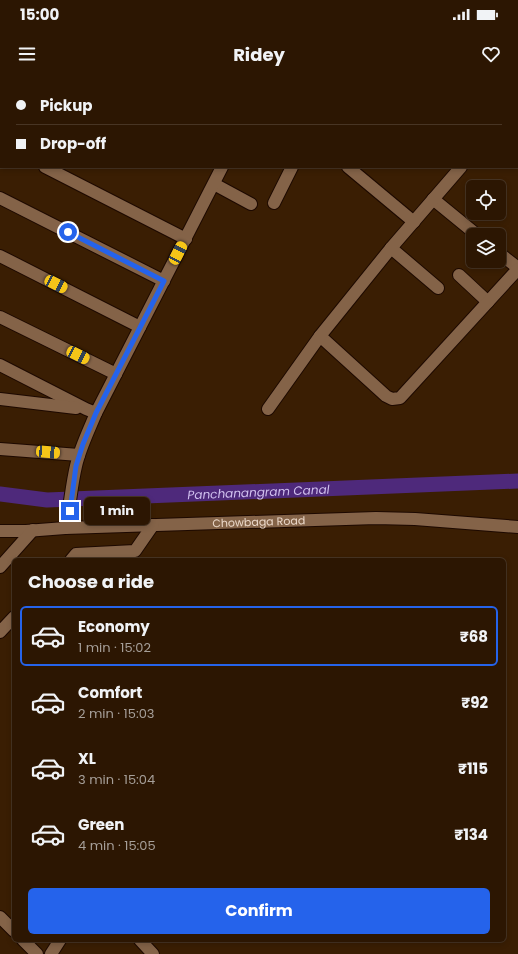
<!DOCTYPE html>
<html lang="en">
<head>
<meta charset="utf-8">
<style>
  :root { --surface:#2c1602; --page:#341f0c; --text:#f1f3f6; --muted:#a69f99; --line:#483524; --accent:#2563eb }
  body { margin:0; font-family:Poppins,sans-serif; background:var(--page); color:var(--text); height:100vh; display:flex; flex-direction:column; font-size:15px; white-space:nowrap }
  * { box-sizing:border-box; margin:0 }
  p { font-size:13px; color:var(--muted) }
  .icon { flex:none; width:22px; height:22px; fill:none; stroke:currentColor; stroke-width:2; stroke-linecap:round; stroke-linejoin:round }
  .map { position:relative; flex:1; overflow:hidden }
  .details { position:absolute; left:12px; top:478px; width:494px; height:384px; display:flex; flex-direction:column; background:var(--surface); border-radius:6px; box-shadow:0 2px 6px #0003,0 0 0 1px var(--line) }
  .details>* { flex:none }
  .banner { position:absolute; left:0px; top:0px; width:518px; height:88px; box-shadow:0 2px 6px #0003,0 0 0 1px var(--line); display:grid; align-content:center; height:88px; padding:0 16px; background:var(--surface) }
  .tools { position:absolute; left:466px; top:100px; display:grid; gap:8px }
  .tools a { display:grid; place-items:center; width:40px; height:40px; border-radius:6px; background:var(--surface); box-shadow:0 2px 6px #0003,0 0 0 1px var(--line); font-size:20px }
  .end { position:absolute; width:18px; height:18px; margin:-9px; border:5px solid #2563eb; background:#fff; box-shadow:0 0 0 2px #fff }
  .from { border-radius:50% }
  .bubble { position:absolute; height:28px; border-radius:6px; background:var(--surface); box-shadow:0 2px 6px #0003,0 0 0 1px var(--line); font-size:13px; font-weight:700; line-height:28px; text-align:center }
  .car { position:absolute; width:12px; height:24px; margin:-12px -6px; border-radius:5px; box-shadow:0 0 3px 1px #0007; background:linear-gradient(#f5c518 24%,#345 0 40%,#f5c518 0 76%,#345 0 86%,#f5c518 0) }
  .banner b { display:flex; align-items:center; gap:14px; height:38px; font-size:15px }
  .banner b+b { border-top:1px solid var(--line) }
  .banner i { width:10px; height:10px; background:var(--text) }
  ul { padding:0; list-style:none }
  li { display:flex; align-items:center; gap:12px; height:60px; margin:0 8px 6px; padding:0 8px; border:2px solid transparent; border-radius:6px }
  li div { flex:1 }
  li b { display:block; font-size:15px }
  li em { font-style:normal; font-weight:700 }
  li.on { border-color:var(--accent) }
  li>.icon { width:36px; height:36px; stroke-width:1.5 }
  h2 { padding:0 16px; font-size:18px; line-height:48px }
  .action { display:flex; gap:8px; margin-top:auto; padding:8px 16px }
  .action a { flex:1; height:46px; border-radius:6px; background:var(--accent); color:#fff; font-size:16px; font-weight:700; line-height:46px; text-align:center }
  .status { display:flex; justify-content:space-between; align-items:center; height:28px; padding:0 20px; background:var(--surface); direction:ltr }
  .status svg { height:11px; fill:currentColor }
  header { display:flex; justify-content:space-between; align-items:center; height:52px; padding:0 16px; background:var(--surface); font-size:18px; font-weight:700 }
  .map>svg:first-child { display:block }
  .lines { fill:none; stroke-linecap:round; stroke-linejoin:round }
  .canal { stroke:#4e297b; stroke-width:15 }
  .minor-casing { stroke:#1d0900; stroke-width:14 }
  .minor { stroke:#846348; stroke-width:12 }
  .route { stroke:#2563eb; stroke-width:5 }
  .labels { text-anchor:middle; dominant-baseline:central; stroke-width:3.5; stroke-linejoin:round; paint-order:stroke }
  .street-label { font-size:11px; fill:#ebd8c9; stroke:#3a1e03 }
  .water-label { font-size:12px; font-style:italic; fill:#d1c1ef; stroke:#3a1e03 }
</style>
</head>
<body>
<div class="status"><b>15:00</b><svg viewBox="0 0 49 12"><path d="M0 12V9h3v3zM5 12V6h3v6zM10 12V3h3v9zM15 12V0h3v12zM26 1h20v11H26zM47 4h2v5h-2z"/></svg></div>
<header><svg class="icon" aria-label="menu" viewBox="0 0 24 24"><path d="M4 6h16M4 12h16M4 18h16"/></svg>Ridey<svg class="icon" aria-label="heart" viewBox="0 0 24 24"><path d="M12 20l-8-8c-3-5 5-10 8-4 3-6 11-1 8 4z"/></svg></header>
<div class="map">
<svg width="518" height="874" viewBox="0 0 518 874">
  <rect width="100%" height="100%" fill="#3a1e03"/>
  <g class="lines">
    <path class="canal" id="s1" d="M0,414l47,6 471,-19"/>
    <g class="minor-casing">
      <g id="minor">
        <path d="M265,1v-1"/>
        <path d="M336,1v-1"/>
        <path d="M517,21l1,-2"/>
        <path d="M0,64h1"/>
        <path d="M45,87l141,72"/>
        <path d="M348,87l66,55"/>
        <path d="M214,104l37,20"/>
        <path d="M0,118l164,83"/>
        <path d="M433,119l44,36"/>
        <path d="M274,123l18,-36"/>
        <path d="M391,168l47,40"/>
        <path d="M499,173l19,15"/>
        <path d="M0,176l140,71"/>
        <path d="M459,195l29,27"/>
        <path d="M0,237l116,57"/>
        <path d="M320,256l66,60 6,3 8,-1 118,-129"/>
        <path d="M0,285l86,44 10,4"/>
        <path d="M0,319l76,9"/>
        <path d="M268,329l52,-73 71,-88 70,-81"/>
        <path d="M0,369l79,6"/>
        <path d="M65,448c5,-20 6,-41 11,-62 4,-18 13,-36 20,-53l126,-246"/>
        <path id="s2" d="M0,451h26l39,-3 311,-10 39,1 103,8"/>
        <path d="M71,480l5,-6 59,-3 18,-26"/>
        <path d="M0,487l33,-37"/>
        <path d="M0,552l14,-15"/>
        <path d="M0,837l14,14"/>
        <path d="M23,860l14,14"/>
        <path d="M140,860l13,14"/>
        <path d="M51,874l9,-14"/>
      </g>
    </g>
    <use href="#minor" class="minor"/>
  </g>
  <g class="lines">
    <path class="route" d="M68,152l96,49 -68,132 -13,31 -7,22 -6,45"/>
  </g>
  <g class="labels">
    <g class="street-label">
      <text stroke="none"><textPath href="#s2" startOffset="259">Chowbaga Road</textPath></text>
    </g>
    <g class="water-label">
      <text stroke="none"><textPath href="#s1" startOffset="259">Panchanangram Canal</textPath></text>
    </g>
  </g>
</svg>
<div class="tools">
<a><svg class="icon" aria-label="locate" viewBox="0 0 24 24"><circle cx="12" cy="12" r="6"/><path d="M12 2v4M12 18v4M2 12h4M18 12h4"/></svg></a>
<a><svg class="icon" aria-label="layers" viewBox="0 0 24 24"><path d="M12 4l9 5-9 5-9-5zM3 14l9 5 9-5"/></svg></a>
</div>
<i class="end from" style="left:68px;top:152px"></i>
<i class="end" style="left:70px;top:431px"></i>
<div class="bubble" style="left:84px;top:417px;width:66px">1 min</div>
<i class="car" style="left:178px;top:173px;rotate:27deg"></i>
<i class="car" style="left:56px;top:204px;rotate:117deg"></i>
<i class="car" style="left:78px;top:275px;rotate:116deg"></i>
<i class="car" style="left:48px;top:372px;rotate:95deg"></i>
<div class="banner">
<b><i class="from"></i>Pickup</b>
<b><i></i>Drop-off</b>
</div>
<section class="details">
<h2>Choose a ride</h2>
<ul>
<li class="on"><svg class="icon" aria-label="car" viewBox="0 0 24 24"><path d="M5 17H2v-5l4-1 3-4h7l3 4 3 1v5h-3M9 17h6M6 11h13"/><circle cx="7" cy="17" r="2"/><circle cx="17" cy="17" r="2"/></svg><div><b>Economy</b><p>1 min · 15:02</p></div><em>₹68</em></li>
<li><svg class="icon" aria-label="car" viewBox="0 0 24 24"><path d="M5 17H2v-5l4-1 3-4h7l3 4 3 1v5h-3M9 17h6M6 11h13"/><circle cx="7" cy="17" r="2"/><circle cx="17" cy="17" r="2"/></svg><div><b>Comfort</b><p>2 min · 15:03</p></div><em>₹92</em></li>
<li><svg class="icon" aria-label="car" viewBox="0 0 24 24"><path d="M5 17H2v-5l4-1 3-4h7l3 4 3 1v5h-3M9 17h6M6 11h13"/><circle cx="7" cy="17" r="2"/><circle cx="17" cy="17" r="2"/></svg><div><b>XL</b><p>3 min · 15:04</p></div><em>₹115</em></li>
<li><svg class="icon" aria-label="car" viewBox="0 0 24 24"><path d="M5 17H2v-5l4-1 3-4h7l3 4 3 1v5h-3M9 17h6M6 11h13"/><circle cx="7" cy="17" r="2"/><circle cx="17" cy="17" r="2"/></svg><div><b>Green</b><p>4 min · 15:05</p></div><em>₹134</em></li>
</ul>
<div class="action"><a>Confirm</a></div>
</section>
</div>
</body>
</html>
